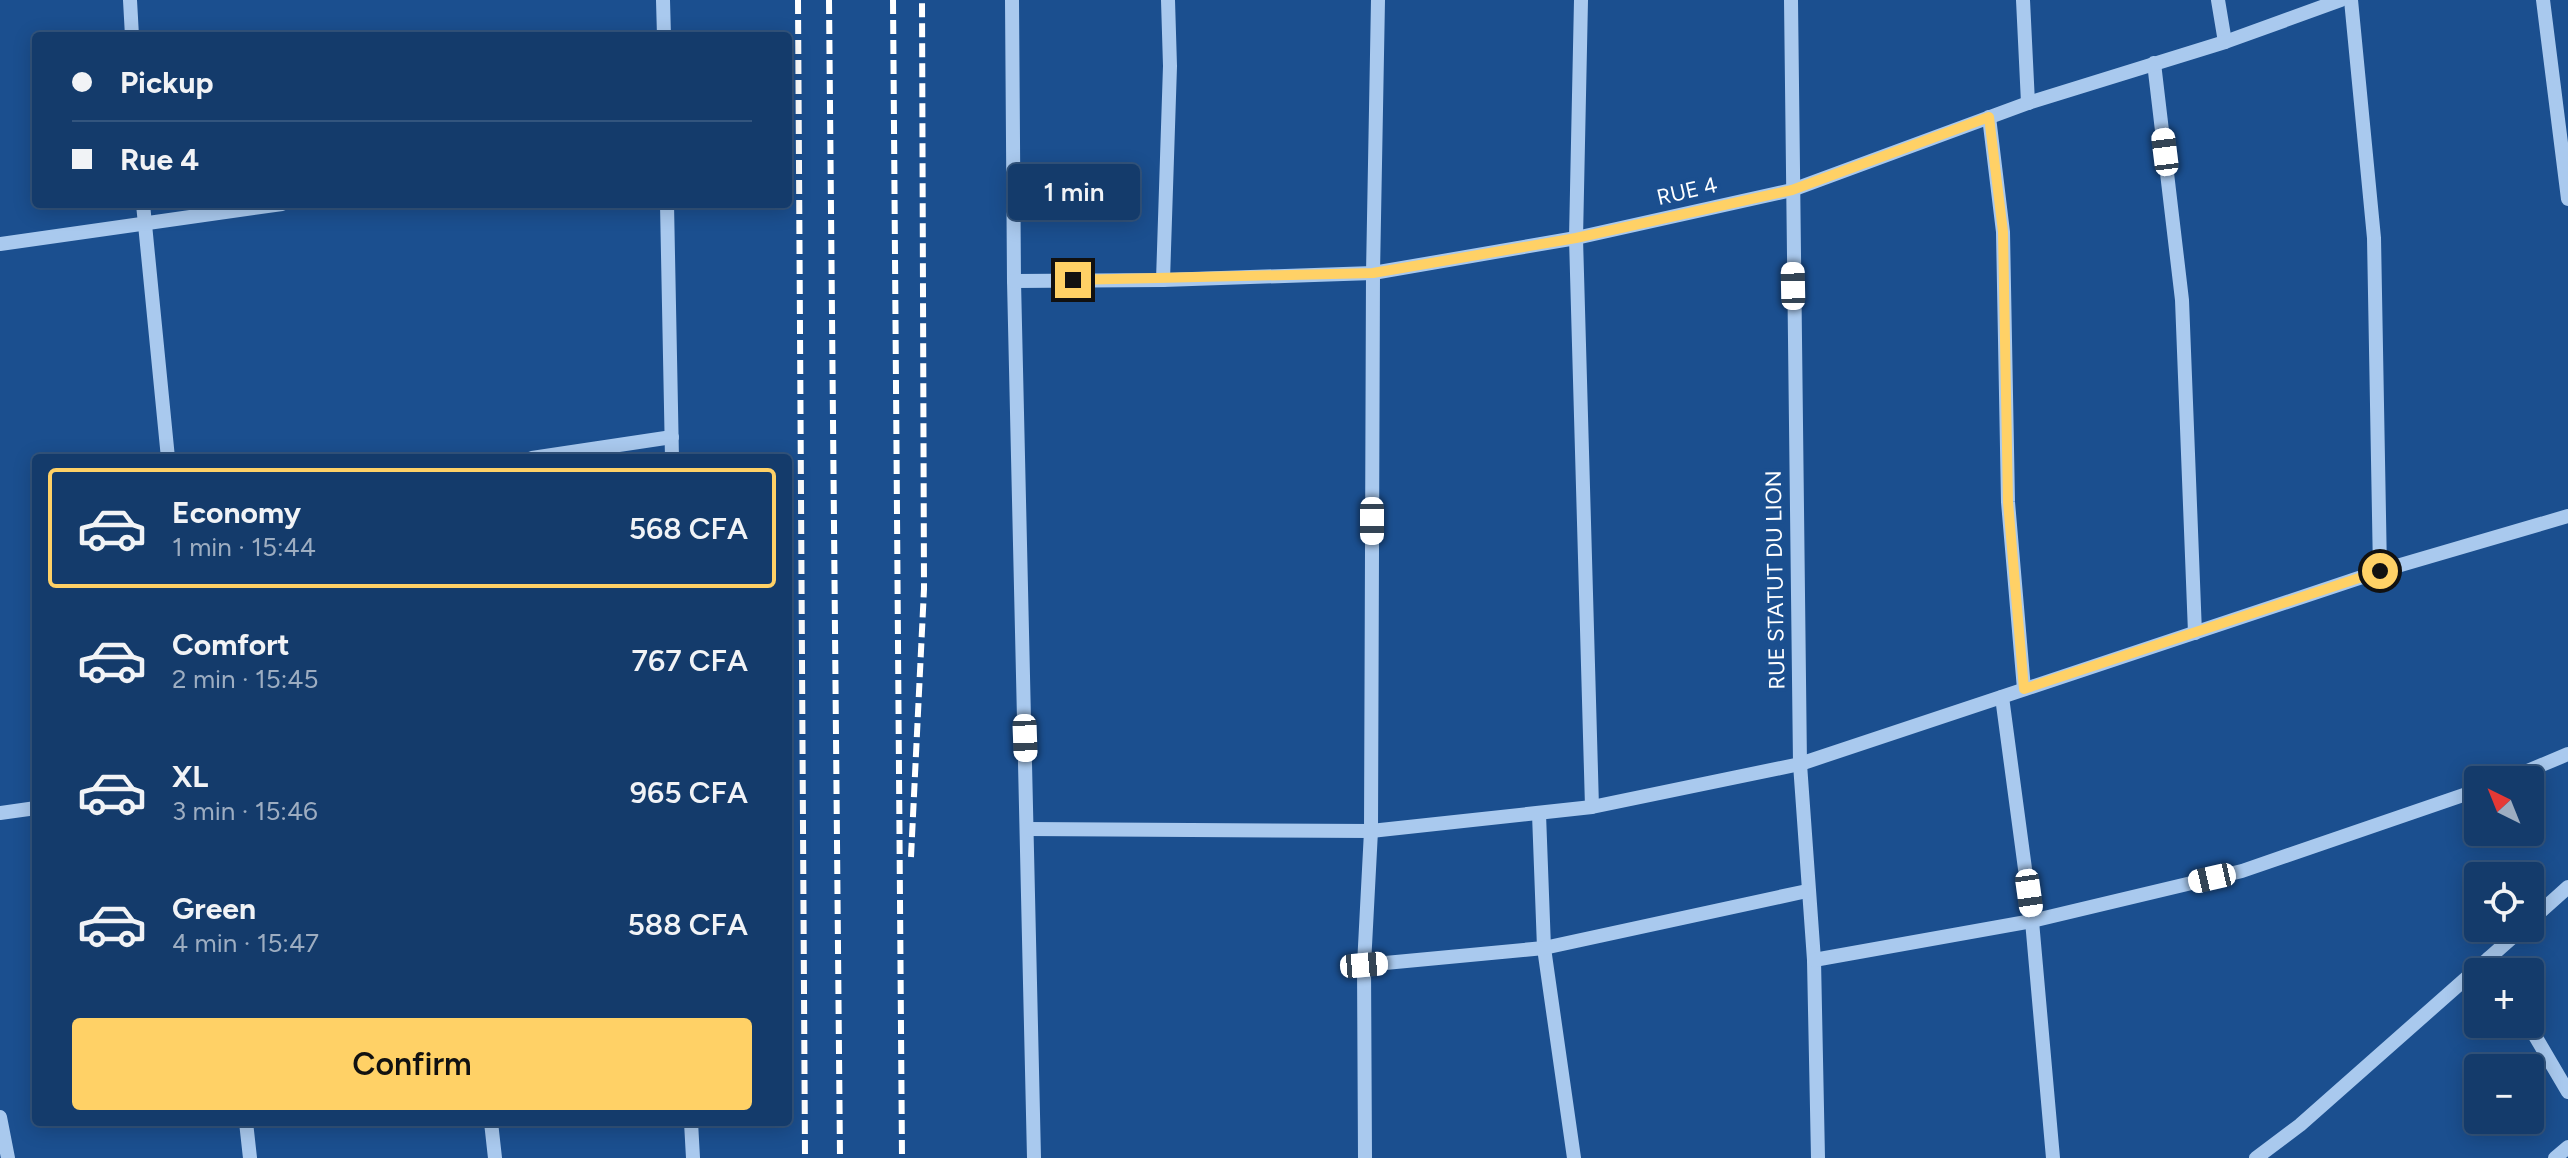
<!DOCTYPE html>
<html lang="en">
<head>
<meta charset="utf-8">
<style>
  :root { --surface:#143b6b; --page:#1d4271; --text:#f1f3f6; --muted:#9dadc1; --line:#33557e; --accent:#ffd166 }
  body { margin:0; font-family:Figtree,sans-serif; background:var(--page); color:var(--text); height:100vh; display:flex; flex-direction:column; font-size:30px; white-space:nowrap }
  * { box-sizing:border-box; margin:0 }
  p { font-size:26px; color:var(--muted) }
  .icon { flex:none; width:44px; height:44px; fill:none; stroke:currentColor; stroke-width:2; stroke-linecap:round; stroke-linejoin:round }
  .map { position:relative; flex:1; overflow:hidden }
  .side { position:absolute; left:32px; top:454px; width:760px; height:672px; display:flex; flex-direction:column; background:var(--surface); border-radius:8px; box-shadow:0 4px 20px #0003,0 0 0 2px var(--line) }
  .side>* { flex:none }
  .banner { position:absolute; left:32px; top:32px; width:760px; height:176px; border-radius:8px; box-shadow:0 4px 20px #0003,0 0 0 2px var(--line); display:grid; align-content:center; height:176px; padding:0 40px; background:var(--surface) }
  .needle { width:52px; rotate:317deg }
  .tools { position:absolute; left:2464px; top:766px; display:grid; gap:16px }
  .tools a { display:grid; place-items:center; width:80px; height:80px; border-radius:8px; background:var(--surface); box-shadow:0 4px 20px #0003,0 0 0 2px var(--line); font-size:40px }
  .end { position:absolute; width:36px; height:36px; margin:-18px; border:10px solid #ffd166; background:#111; box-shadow:0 0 0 4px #111 }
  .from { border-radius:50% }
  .bubble { position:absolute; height:56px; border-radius:8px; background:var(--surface); box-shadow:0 4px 20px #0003,0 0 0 2px var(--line); font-size:26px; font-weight:600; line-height:56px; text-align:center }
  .car { position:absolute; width:24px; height:48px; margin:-24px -12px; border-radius:10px; box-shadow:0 0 6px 2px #0007; background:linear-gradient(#fff 24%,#345 0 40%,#fff 0 76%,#345 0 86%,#fff 0) }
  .banner b { display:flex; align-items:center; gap:28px; height:76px; font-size:30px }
  .banner b+b { border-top:2px solid var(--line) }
  .banner i { width:20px; height:20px; background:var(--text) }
  ul { padding:14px 0 0; list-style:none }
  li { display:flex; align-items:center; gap:24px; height:120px; margin:0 16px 12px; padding:0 24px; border:4px solid transparent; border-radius:8px }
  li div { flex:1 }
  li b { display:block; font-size:30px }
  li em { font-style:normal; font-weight:600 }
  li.active { border-color:var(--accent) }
  li>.icon { width:72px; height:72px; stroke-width:1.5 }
  .action { display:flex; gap:16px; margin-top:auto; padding:16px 40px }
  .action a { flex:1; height:92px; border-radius:8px; background:var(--accent); color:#111; font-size:32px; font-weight:600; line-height:92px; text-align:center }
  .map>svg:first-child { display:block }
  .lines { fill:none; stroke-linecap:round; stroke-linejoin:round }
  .minor { stroke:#a9c9ee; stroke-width:14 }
  .rail { stroke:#fff; stroke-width:6; stroke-dasharray:14 6; stroke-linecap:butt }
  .route { stroke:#ffd166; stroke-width:10 }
  .labels { text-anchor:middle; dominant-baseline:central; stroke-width:8; stroke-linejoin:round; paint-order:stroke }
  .street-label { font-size:22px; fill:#fff; stroke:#1b4f8f }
</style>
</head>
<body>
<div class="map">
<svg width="2568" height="1158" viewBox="0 0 2568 1158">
  <rect width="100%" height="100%" fill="#1b4f8f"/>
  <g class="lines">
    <g class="minor">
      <path d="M130,0l2,36"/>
      <path d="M663,0l1,36"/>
      <path d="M1012,0l2,281 20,877"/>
      <path d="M1581,0l-5,238 16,569"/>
      <path d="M1791,0l9,764 14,196 4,198"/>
      <path d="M2023,0l5,103"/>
      <path d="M2218,0l7,42"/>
      <path d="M2351,0l23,238 6,333"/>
      <path d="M2543,0l25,199"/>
      <path d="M2154,63l28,237 13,333"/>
      <path d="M1989,117l14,115 5,270 16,187"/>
      <path d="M143,204l25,254"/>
      <path d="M667,204l5,254"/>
      <path d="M0,244l282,-40"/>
      <path d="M1163,280l7,-214 -2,-66"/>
      <path d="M1014,281l149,-1 210,-7 203,-35 216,-48 236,-87 197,-61 116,-42"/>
      <path d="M532,458l140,-21"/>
      <path d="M2002,697l30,224 21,237"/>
      <path d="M2506,780l62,-26"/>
      <path d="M0,813l36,-5"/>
      <path d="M1539,814l5,134 30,210"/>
      <path d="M1027,829l344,2 221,-24 208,-43 580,-193 188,-55"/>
      <path d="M2530,921l38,-34"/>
      <path d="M2489,958l8,14"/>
      <path d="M1814,960l218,-39 210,-50 236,-81"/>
      <path d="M1364,965l180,-17 263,-57"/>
      <path d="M2528,1024l40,68"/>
      <path d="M0,1117l8,41"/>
      <path d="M246,1122l4,36"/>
      <path d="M491,1122l4,36"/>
      <path d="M691,1122l2,36"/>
      <path d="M1365,1158l-1,-193 7,-134 2,-558 5,-273"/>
      <path d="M2256,1158l44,-33 223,-197"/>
      <path d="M2555,1158l13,-11"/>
    </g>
    <g class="rail">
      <path d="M798,0l7,1158"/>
      <path d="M829,0l11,1158"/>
      <path d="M893,0l9,1158"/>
      <path d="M911,857l13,-268 -2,-589"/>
    </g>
  </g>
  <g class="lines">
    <path class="route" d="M1073,280l300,-7 203,-35 216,-48 197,-73 14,115 5,270 16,187 356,-118"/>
  </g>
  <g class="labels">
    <g class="street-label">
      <text transform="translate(1687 191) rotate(-13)">RUE 4</text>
      <text transform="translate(1775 580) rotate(-91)">RUE STATUT DU LION</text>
    </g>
  </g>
</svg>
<div class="tools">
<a><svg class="needle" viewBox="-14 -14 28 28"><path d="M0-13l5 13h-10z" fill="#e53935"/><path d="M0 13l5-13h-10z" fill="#9dadc1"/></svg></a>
<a><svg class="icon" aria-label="locate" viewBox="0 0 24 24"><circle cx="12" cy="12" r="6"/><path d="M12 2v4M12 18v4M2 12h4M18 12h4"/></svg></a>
<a>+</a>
<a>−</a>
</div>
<i class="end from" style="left:2380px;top:571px"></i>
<i class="end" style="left:1073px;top:280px"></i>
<div class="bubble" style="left:1008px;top:164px;width:132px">1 min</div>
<i class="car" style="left:2165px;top:152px;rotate:353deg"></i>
<i class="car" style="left:1793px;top:286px;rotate:359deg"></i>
<i class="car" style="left:1372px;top:521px;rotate:180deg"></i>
<i class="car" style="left:1025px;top:738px;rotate:178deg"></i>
<i class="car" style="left:2212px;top:878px;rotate:257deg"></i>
<i class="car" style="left:2029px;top:893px;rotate:172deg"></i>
<i class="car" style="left:1364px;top:965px;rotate:85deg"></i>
<div class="banner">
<b><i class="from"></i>Pickup</b>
<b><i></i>Rue 4</b>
</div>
<section class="side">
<ul>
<li class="active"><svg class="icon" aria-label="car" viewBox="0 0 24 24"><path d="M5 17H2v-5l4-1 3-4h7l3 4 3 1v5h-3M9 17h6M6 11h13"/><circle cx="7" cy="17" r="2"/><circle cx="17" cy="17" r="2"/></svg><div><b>Economy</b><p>1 min · 15:44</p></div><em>568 CFA</em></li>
<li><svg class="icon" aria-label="car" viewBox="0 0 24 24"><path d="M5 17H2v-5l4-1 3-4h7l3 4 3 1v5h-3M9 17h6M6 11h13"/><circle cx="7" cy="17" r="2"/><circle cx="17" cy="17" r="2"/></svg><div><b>Comfort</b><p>2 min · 15:45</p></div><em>767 CFA</em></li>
<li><svg class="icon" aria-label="car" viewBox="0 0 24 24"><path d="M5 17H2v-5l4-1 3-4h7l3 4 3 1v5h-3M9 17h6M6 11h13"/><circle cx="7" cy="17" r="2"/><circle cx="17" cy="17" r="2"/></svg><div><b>XL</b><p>3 min · 15:46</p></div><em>965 CFA</em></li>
<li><svg class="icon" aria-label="car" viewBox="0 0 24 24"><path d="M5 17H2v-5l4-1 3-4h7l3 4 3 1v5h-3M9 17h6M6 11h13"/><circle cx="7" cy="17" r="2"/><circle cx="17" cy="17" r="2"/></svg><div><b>Green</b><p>4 min · 15:47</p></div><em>588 CFA</em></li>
</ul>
<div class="action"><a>Confirm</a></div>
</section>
</div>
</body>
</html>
